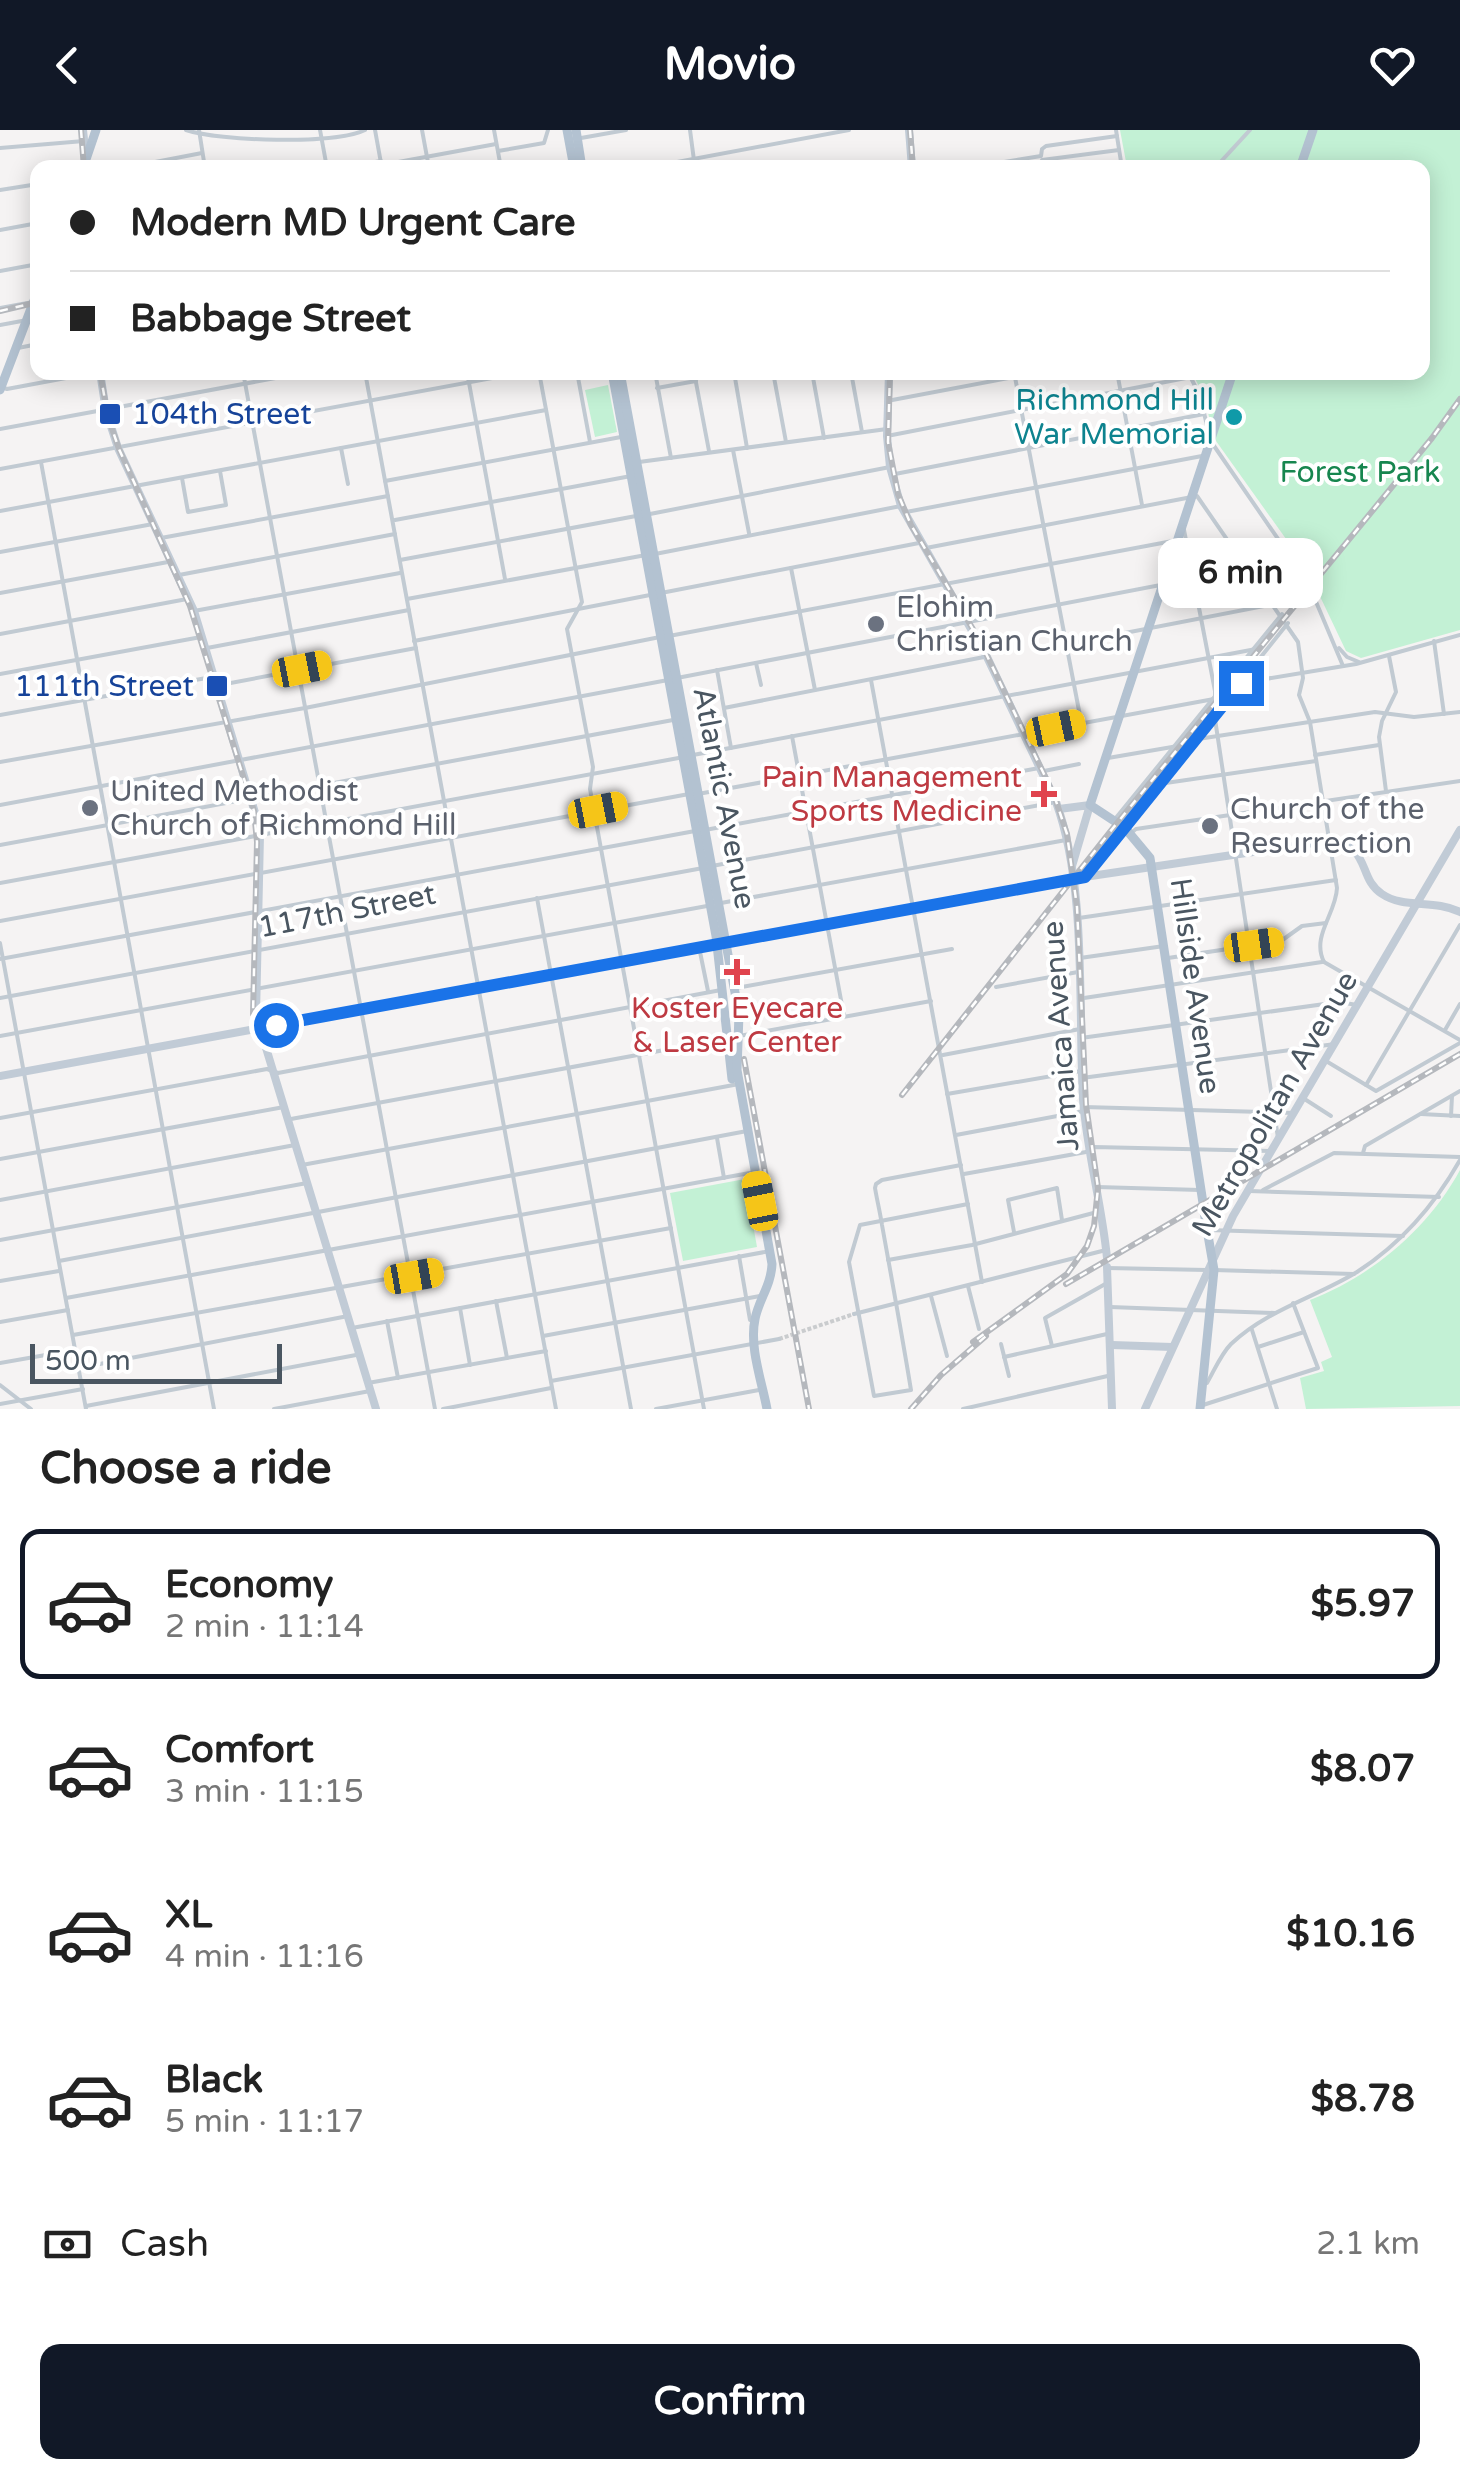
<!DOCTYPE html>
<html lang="en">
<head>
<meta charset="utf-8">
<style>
  :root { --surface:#fff; --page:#f6f6f6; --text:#222; --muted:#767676; --line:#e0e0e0; --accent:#111827 }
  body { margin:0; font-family:"Varela Round",sans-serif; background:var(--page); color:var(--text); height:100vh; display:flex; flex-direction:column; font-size:38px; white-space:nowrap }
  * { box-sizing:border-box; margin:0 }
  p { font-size:32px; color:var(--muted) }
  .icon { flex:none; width:55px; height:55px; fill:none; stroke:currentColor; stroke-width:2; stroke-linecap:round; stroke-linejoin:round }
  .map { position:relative; height:1279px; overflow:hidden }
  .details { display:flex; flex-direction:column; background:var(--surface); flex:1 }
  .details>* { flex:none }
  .banner { position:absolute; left:30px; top:30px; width:1400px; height:220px; border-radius:20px; box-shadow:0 5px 25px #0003; display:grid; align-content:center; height:220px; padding:0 40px; background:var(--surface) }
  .scale { position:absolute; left:30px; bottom:25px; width:252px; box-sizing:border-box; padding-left:10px; border:5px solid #4a5661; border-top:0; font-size:28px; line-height:35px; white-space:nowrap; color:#4a5661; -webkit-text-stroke:8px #fff; paint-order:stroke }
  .end { position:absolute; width:45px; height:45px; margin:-22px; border:12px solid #1a73e8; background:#fff; box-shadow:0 0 0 5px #fff }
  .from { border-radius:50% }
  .bubble { position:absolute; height:70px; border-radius:20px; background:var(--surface); box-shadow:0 5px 25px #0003; font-size:32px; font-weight:700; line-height:70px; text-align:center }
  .car { position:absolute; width:30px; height:60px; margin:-30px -15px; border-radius:12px; box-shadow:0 0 8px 2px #0007; background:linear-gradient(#f5c518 24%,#345 0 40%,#f5c518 0 76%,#345 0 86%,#f5c518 0) }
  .banner b { display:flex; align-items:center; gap:35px; height:95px; font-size:38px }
  .banner b+b { border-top:2px solid var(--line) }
  .banner i { width:25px; height:25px; background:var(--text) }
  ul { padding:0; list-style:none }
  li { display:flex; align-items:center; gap:30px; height:150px; margin:0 20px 15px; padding:0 20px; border:5px solid transparent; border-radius:20px }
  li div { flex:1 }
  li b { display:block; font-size:38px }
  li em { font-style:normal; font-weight:700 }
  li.current { border-color:var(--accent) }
  li>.icon { width:90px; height:90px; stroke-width:1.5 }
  h2 { padding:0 40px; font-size:45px; line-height:120px }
  .pay { display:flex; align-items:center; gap:25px; height:110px; padding:0 40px; font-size:38px }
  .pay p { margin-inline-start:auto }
  .cta { display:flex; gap:20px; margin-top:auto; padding:20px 40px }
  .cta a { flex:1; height:115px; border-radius:20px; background:var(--accent); color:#fff; font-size:40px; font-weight:700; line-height:115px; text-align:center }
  header { display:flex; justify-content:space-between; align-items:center; height:130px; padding:0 40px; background:var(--accent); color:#fff; font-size:45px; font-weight:700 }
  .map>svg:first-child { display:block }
  .green { fill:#c3f1d5 }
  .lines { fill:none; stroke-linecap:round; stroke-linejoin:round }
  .street-tunnel { stroke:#caccce; stroke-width:4; stroke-dasharray:4 2; stroke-linecap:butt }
  .street { stroke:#c1cad2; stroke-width:4 }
  .secondary { stroke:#c1cbd6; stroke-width:8 }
  .primary { stroke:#b3c2d1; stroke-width:9 }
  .rail-casing { stroke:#b5b8bd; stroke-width:6 }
  .rail { stroke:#fff; stroke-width:2.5; stroke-dasharray:8; stroke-linecap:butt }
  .street-bridge { stroke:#c1cad2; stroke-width:4 }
  .route { stroke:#1a73e8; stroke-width:12 }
  .transit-dot { fill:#1a4fb4; stroke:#fff; stroke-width:4 }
  .culture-dot { fill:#0f9aa8; stroke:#fff; stroke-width:4 }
  .worship-dot { fill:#6b7280; stroke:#fff; stroke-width:4 }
  .health-dot { fill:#e0444e; stroke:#fff; stroke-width:4 }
  .labels { text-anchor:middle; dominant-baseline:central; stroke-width:8; stroke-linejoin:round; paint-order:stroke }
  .culture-label { font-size:30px; fill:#0d838f; stroke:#fff; text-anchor:end }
  .transit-label { font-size:30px; fill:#164399; stroke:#fff; text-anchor:start }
  .park-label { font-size:30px; fill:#17864f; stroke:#fff }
  .worship-label { font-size:30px; fill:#5b616d; stroke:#fff; text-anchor:start }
  .health-label { font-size:30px; fill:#be3a42; stroke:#fff; text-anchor:end }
  .street-label { font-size:30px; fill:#4a5661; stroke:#fff }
</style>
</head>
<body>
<header><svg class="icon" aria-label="back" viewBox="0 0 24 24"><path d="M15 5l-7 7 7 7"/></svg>Movio<svg class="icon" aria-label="heart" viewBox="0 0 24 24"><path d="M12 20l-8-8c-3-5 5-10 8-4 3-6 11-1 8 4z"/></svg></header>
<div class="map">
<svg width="1460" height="1279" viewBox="0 0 1460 1279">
  <rect width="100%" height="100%" fill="#f5f3f3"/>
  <g class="green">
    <path d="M1120,0h340v500l-99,28 -15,-7 -40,-84 -90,-126 -14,-49 -10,-19 230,-1v-204l-295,-1z"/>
    <path d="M608,255l9,47 -22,5 -10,-47z"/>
    <path d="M1460,1040v236l-154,3 -6,-31 24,-7 -3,-9 11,-5 -22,-57c62,-24 118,-71 150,-130z"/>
    <path d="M745,1049l12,68 -74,14 -13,-68z"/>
  </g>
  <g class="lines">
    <path class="street-tunnel" d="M779,1209l75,-25"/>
    <g class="street">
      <path d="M186,0c33,11 149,15 179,0"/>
      <path d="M199,0l6,38"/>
      <path d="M320,0l7,38"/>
      <path d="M375,0l6,33"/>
      <path d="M422,0l7,38"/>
      <path d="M494,0l7,38"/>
      <path d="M690,0l5,38"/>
      <path d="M1116,0l6,38"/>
      <path d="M581,8l45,-8"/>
      <path d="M0,18l84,-7"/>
      <path d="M498,21l46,-8 4,-13"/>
      <path d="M1042,30l77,-10"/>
      <path d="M382,35l114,-21"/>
      <path d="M124,38l78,-15"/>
      <path d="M340,38l41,-7"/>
      <path d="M645,38l204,-38"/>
      <path d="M967,38l74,-12 1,-7 4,-3 71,-10"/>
      <path d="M1215,38l35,-38"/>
      <path d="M0,60l38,-6"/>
      <path d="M0,100l38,-7"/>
      <path d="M0,141l38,-7"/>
      <path d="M0,178l33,-6"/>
      <path d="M0,195l38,-7"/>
      <path d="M18,218l20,-4"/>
      <path d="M243,242l192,1037"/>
      <path d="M365,242l191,1037"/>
      <path d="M467,242l38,207"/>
      <path d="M539,242l43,230 -15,27 26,138 -3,22 114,620"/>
      <path d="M577,242l13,70"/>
      <path d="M655,242l16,86"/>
      <path d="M694,242l15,79"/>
      <path d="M734,242l13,76"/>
      <path d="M773,242l13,70"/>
      <path d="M812,242l12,66"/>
      <path d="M851,242l11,60"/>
      <path d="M1014,242l67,349"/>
      <path d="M1117,242l25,133"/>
      <path d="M1188,242l12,24 9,38"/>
      <path d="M1,257l6,2 91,-17"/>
      <path d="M657,258l39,-7"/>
      <path d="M887,271l153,-29"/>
      <path d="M0,299l308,-57"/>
      <path d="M887,306l304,-59"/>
      <path d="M1212,313l95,138"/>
      <path d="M341,318l7,36"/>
      <path d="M733,320l16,83"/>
      <path d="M41,332l173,947"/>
      <path d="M639,332l248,-33"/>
      <path d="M0,339l525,-97"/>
      <path d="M895,344l309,-60"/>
      <path d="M182,348l6,34 38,-7 -6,-34"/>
      <path d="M385,351l236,-44"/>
      <path d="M0,381l546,-101"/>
      <path d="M906,382l296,-56"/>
      <path d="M650,384l240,-47"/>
      <path d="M395,390l236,-44"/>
      <path d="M1184,400l31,161v28l63,419"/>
      <path d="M161,408l227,-42"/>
      <path d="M926,418l271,-52 101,146 5,36 -4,17 11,27 27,166c-1,26 -26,48 -13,74"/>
      <path d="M0,422l153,-28"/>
      <path d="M655,424l246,-48"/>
      <path d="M400,430l236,-44"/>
      <path d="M791,438l24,122"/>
      <path d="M179,445l216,-41"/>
      <path d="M0,463l168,-31"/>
      <path d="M661,463l258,-50"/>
      <path d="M1314,467l29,69"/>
      <path d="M407,469l239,-44"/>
      <path d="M194,481l206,-38"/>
      <path d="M0,504l187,-35"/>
      <path d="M669,506l509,-96 9,6"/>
      <path d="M414,511l236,-46"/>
      <path d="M1434,511l10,73"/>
      <path d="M1068,514l207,-40"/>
      <path d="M207,518l202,-38"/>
      <path d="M1339,518l8,9 12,5"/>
      <path d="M756,533l5,22"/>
      <path d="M717,540l14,78"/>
      <path d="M1238,540l3,13 115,-19 104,-29"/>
      <path d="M0,544l201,-37"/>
      <path d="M677,548l572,-110 35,-25"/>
      <path d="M871,550l111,602"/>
      <path d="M220,555l196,-37"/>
      <path d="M724,578l260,-51"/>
      <path d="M0,585l212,-38"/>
      <path d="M792,606l52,280"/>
      <path d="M1198,609l177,-27 39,5 46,-5"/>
      <path d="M693,625l563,-106"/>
      <path d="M1315,625l64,-10"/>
      <path d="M1108,628l70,-12"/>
      <path d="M0,632l305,-54 355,-71"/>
      <path d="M1044,641l35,-7"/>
      <path d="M1151,647l8,7 157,-23"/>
      <path d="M1386,661l-7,-54 3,-16 14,-29 -7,-36"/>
      <path d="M698,664l516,-95"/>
      <path d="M0,675l668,-125"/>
      <path d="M1115,689l167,-205"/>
      <path d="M705,700l334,-62"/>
      <path d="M1131,703l5,-4 324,-48"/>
      <path d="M0,715l673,-125"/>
      <path d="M712,736l344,-64"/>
      <path d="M1088,743l200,-250"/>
      <path d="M0,753l684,-126"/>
      <path d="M537,768l94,511"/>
      <path d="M721,773l345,-63"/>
      <path d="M1079,788l257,-38"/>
      <path d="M0,791l689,-127"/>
      <path d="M0,813l86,466"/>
      <path d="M699,817l9,44"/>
      <path d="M1080,828l84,-12"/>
      <path d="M1168,828l113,-17 21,-15 24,-3"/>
      <path d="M0,829l695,-128"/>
      <path d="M1324,832l136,78"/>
      <path d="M996,857l82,-15"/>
      <path d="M736,858l216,-39"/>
      <path d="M0,868l703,-130"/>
      <path d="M1084,868l238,-36"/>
      <path d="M1445,900l15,-26"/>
      <path d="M0,906l707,-130"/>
      <path d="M739,906l192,-35"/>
      <path d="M1081,908l258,-36 18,3"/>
      <path d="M943,925l137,-26"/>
      <path d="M1326,931l50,30 84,-48"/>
      <path d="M1082,948l253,-34"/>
      <path d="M1366,955l94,-160"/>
      <path d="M947,964l134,-23"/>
      <path d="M1303,968l28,18"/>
      <path d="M1084,977l210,6"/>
      <path d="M1421,984l39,2"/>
      <path d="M1451,986l1,-20"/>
      <path d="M0,988l267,-49 11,4 443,-83"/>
      <path d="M291,989l433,-80"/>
      <path d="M956,1005l128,-24"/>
      <path d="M717,1008l7,40"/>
      <path d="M1363,1023l2,-7 95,-55"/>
      <path d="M0,1029l284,-52"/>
      <path d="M302,1035l437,-81"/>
      <path d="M961,1035l-79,15 -6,4 -1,4c2,12 5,24 7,37 10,55 20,110 29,165l-37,6 -25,-134 11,-37 108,-21"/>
      <path d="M964,1044l122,-22 8,-5 177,4"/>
      <path d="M1097,1057l103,3"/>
      <path d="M1263,1060l71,-37 126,4"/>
      <path d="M1249,1061l190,6"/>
      <path d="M0,1070l295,-55"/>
      <path d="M1208,1100l195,6"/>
      <path d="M1014,1102l-6,-32 49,-12 5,32"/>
      <path d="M0,1110l307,-57"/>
      <path d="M739,1126l11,64"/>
      <path d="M888,1130l84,-15 129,-34"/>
      <path d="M59,1131l688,-130"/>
      <path d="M1107,1138l100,2"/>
      <path d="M1214,1140l140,4"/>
      <path d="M0,1151l59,-10"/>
      <path d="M968,1156l11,43"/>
      <path d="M931,1166l16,60"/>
      <path d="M66,1168l689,-126"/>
      <path d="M496,1171l11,57"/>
      <path d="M1110,1177l165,6"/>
      <path d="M460,1178l10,57"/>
      <path d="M854,1184l252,-64"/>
      <path d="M387,1191l11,57"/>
      <path d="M0,1192l68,-12"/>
      <path d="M352,1198l418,-77"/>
      <path d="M1252,1200l25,79"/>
      <path d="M73,1205l598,-107"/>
      <path d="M543,1206l217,-40"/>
      <path d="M1001,1214l8,32"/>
      <path d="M1052,1216l-7,-28 62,-35"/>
      <path d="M1258,1217l46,-15"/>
      <path d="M1004,1227l103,-23"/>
      <path d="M0,1233l74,-13"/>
      <path d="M79,1238l269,-52"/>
      <path d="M551,1251l228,-42"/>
      <path d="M368,1253l178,-32"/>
      <path d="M1207,1253c7,-12 14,-29 24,-39 36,-34 85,-47 126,-72 45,-29 77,-66 103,-112"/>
      <path d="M0,1255l31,24"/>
      <path d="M0,1274l83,-15"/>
      <path d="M1203,1275l115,-37 -25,-65"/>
      <path d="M86,1276l270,-51"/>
      <path d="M274,1279l96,-18"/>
      <path d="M443,1279l108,-21"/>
      <path d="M656,1279l103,-19"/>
      <path d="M963,1279l149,-34"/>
    </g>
    <g class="secondary">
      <path d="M83,0l3,28"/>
      <path d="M909,0l3,38"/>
      <path d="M100,242l6,39 12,37 76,163 62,205 4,19 -4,180 120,394"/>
      <path d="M889,242l-2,64 3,31 11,39 86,151 69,145c31,84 22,207 27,297 4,54 19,106 24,159"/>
      <path d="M1059,679l31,-4 -18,61"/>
      <path d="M0,946l1064,-196 263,-39c46,4 29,36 55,53 22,15 52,5 78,18"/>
      <path d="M1107,1137l5,142"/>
      <path d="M1112,1215l60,2"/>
      <path d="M1145,1279l88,-193 227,-386"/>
    </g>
    <g class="primary">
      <path d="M567,0l7,38"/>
      <path d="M576,0l6,38"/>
      <path d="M83,38l13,-38"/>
      <path d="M1300,38l13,-38"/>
      <path d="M612,242l104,564 16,143"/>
      <path d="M620,242l119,642 -2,56 35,194c-1,22 -13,35 -17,55 -6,28 7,63 12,90"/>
      <path d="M0,260l38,-100"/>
      <path d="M1203,1073l-53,-345 -25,-30 -35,-23 143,-433"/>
      <path d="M1200,1279l14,-139 -10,-58"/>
    </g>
    <g class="rail-casing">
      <g id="rail">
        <path d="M81,0l3,38"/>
        <path d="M910,0l3,38"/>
        <path d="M0,181l38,-9"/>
        <path d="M100,242l8,45 11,32 71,157 64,205 3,31 -4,172"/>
        <path d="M890,242l-2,70 10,52 13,31 69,116 74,154 13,39 10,73 9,198 12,83 -4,38 -7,20 -20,28 -94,68"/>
        <path d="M744,929l65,350"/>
        <path d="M902,965l211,-267 319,-390 28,-39"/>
        <path d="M1066,1154l394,-230"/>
        <path d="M911,1279l30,-34 45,-39"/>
      </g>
    </g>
    <use href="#rail" class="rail"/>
    <path class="street-bridge" d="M1307,451l7,16"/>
  </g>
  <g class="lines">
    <path class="route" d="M276,895l809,-148 156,-194"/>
  </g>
  <g class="transit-dot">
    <rect x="98" y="272" width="24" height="24" rx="5"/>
    <rect x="205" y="544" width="24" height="24" rx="5"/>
  </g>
  <circle class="culture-dot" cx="1234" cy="287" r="10"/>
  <g class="worship-dot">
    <circle cx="876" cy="494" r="10"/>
    <circle cx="90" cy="678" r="10"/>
    <circle cx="1210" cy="696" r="10"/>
  </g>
  <g class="health-dot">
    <path d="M1039 649h10v10h10v10h-10v10h-10v-10h-10v-10h10z"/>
    <path d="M732 827h10v10h10v10h-10v10h-10v-10h-10v-10h10z"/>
  </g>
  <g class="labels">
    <g class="culture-label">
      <text x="1214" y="270">Richmond Hill<tspan x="1214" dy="34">War Memorial</tspan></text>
    </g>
    <g class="transit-label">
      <text x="132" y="284">104th Street</text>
      <text x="194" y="556" text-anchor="end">111th Street</text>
    </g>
    <g class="park-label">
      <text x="1360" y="342">Forest Park</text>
    </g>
    <g class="worship-label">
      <text x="896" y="477">Elohim<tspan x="896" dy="34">Christian Church</tspan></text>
      <text x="110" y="661">United Methodist<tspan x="110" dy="34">Church of Richmond Hill</tspan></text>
      <text x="1230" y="679">Church of the<tspan x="1230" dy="34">Resurrection</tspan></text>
    </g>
    <g class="health-label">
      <text x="1022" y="647">Pain Management<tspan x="1022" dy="34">Sports Medicine</tspan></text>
      <text x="737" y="878" text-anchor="middle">Koster Eyecare<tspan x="737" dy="34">&amp; Laser Center</tspan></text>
    </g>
    <g class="street-label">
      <text transform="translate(724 668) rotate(79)">Atlantic Avenue</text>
      <text transform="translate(347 781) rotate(-11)">117th Street</text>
      <text transform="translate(1195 856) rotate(82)">Hillside Avenue</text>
      <text transform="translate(1061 906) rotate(-94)">Jamaica Avenue</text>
      <text transform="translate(1275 974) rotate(-60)">Metropolitan Avenue</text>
    </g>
  </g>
</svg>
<div class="scale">500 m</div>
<i class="end from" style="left:276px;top:895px"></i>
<i class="end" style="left:1241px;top:553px"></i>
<div class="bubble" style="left:1158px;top:408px;width:165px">6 min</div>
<i class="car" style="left:302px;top:539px;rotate:79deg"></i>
<i class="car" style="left:1056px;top:598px;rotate:78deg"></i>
<i class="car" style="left:598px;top:680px;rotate:79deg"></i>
<i class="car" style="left:1254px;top:815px;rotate:82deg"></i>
<i class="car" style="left:760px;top:1071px;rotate:349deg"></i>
<i class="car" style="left:414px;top:1146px;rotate:80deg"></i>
<div class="banner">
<b><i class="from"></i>Modern MD Urgent Care</b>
<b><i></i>Babbage Street</b>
</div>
</div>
<section class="details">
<h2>Choose a ride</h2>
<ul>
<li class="current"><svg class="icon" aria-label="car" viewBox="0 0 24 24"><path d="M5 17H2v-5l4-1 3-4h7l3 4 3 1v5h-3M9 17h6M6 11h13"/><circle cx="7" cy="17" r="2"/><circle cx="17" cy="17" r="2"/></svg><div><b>Economy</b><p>2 min · 11:14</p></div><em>$5.97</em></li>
<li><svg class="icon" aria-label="car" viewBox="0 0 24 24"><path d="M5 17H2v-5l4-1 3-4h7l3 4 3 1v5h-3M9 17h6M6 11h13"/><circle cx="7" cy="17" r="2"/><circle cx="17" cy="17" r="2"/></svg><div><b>Comfort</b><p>3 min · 11:15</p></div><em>$8.07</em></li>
<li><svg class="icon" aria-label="car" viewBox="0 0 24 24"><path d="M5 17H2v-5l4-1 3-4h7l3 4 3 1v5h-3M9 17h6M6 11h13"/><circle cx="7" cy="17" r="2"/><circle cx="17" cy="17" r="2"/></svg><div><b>XL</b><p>4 min · 11:16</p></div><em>$10.16</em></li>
<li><svg class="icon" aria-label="car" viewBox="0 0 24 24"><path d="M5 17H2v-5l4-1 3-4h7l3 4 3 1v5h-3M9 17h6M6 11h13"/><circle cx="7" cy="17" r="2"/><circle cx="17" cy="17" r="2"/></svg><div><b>Black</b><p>5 min · 11:17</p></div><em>$8.78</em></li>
</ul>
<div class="pay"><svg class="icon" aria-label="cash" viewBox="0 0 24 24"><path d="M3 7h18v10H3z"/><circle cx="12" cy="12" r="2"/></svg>Cash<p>2.1 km</p></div>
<div class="cta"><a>Confirm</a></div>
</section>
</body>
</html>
